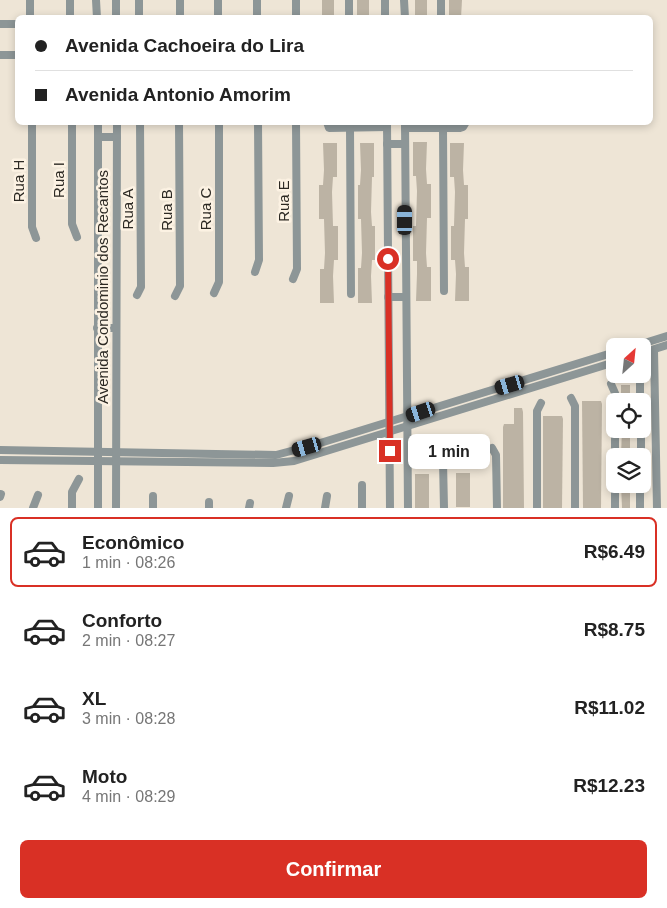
<!DOCTYPE html>
<html lang="pt">
<head>
<meta charset="utf-8">
<style>
  :root { --surface:#fff; --page:#f6f6f6; --text:#222; --muted:#767676; --line:#e0e0e0; --accent:#d93025 }
  body { margin:0; font-family:Helvetica,sans-serif; background:var(--page); color:var(--text); height:100vh; display:flex; flex-direction:column; font-size:19px; white-space:nowrap }
  * { box-sizing:border-box; margin:0 }
  p { font-size:16px; color:var(--muted) }
  .icon { flex:none; width:28px; height:28px; fill:none; stroke:currentColor; stroke-width:2; stroke-linecap:round; stroke-linejoin:round }
  .map { position:relative; height:508px; overflow:hidden }
  .sheet { display:flex; flex-direction:column; background:var(--surface); flex:1 }
  .sheet>* { flex:none }
  .banner { position:absolute; left:15px; top:15px; width:638px; height:110px; border-radius:8px; box-shadow:0 2px 8px #0003; display:grid; align-content:center; height:110px; padding:0 20px; background:var(--surface) }
  .needle { width:32px; rotate:27deg }
  .buttons { position:absolute; left:606px; top:338px; display:grid; gap:10px }
  .buttons a { display:grid; place-items:center; width:45px; height:45px; border-radius:8px; background:var(--surface); box-shadow:0 2px 8px #0003; font-size:25px }
  .end { position:absolute; width:22px; height:22px; margin:-11px; border:6px solid #d93025; background:#fff; box-shadow:0 0 0 2px #fff }
  .from { border-radius:50% }
  .bubble { position:absolute; height:35px; border-radius:8px; background:var(--surface); box-shadow:0 2px 8px #0003; font-size:16px; font-weight:600; line-height:35px; text-align:center }
  .car { position:absolute; width:15px; height:30px; margin:-15px -8px; border-radius:6px; box-shadow:0 0 4px 1px #0007; background:linear-gradient(#222 24%,#8ab4d8 0 40%,#222 0 76%,#8ab4d8 0 86%,#222 0) }
  .banner b { display:flex; align-items:center; gap:18px; height:48px; font-size:19px }
  .banner b+b { border-top:1px solid var(--line) }
  .banner i { width:12px; height:12px; background:var(--text) }
  ul { padding:9px 0 0; list-style:none }
  li { display:flex; align-items:center; gap:15px; height:70px; margin:0 10px 8px; padding:0 10px; border:2px solid transparent; border-radius:8px }
  li div { flex:1 }
  li b { display:block; font-size:19px }
  li em { font-style:normal; font-weight:600 }
  li.on { border-color:var(--accent) }
  li>.icon { width:45px; height:45px; stroke-width:1.5 }
  .button { display:flex; gap:10px; margin-top:auto; padding:10px 20px }
  .button a { flex:1; height:58px; border-radius:8px; background:var(--accent); color:#fff; font-size:20px; font-weight:600; line-height:58px; text-align:center }
  .map>svg:first-child { display:block }
  .building { fill:#bcb3a4 }
  .lines { fill:none; stroke-linecap:round; stroke-linejoin:round }
  .minor { stroke:#8d9697; stroke-width:8 }
  .route { stroke:#d93025; stroke-width:6 }
  .labels { text-anchor:middle; dominant-baseline:central; stroke-width:5; stroke-linejoin:round; paint-order:stroke }
  .street-label { font-size:15px; fill:#2c2923; stroke:#fcf2e3 }
</style>
</head>
<body>
<div class="map">
<svg width="667" height="508" viewBox="0 0 667 508">
  <rect width="100%" height="100%" fill="#eee5d6"/>
  <g class="building">
    <rect x="322" y="0" width="12" height="18"/>
    <rect x="357" y="0" width="12" height="18"/>
    <rect x="415" y="0" width="12" height="18"/>
    <path d="M449,0h13l-1,18h-12z"/>
    <path d="M413,142h14l-1,27 1,15h4v34h-4l-1,35 1,14h4v34h-15l1,-27v-13h-4v-35h3l1,-35 -1,-15h-3z"/>
    <path d="M323,143h14v34h-4l-1,15 1,34h5v34h-4l-1,16 1,27h-14v-34h4l1,-16 -1,-34h-5v-34h4l1,-15z"/>
    <path d="M360,143h14v34h-2l-1,35 1,14h3v34h-3l-1,16 1,27h-14v-35h3l1,-15 -1,-34h-3v-34h2l1,-15z"/>
    <path d="M450,143h14l-1,27 1,15h4v34h-3l-1,34 1,14h4v34h-14l1,-27 -1,-14h-4v-34h3l1,-34 -1,-15h-4z"/>
    <rect x="621" y="385" width="9" height="16"/>
    <path d="M582,401h19l1,3 -1,104h-18z"/>
    <path d="M514,408h8l1,4 1,96h-21v-81l1,-3h10z"/>
    <path d="M543,416h19l1,3 -1,89h-19z"/>
    <path d="M622,429h8v27h-9z"/>
    <rect x="456" y="473" width="14" height="34"/>
    <rect x="415" y="474" width="14" height="34"/>
    <path d="M621,484h9v24h-8z"/>
  </g>
  <g class="lines">
    <g class="minor">
      <path d="M70,0v18"/>
      <path d="M96,0l1,18"/>
      <path d="M116,0v18"/>
      <path d="M180,0v18"/>
      <path d="M218,0v18"/>
      <path d="M349,0v18"/>
      <path d="M385,0v18"/>
      <path d="M404,0l1,18"/>
      <path d="M441,0v18"/>
      <path d="M30,18v-18"/>
      <path d="M139,18v-18"/>
      <path d="M257,18v-18"/>
      <path d="M296,18v-18"/>
      <path d="M0,24h18"/>
      <path d="M0,55h18"/>
      <path d="M32,122v105l4,11"/>
      <path d="M72,122v102l5,13"/>
      <path d="M327,122l2,6 58,-1"/>
      <path d="M387,122l3,386"/>
      <path d="M405,122l3,386"/>
      <path d="M350,128l1,166"/>
      <path d="M405,128h55l3,-1 3,-5"/>
      <path d="M443,128l1,163"/>
      <path d="M98,137h19"/>
      <path d="M387,144h18"/>
      <path d="M255,272l4,-12 -1,-138"/>
      <path d="M293,279l4,-10 -1,-147"/>
      <path d="M214,293l5,-11v-160"/>
      <path d="M137,295l4,-8 -1,-165"/>
      <path d="M175,296l5,-10 -1,-164"/>
      <path d="M388,297h18"/>
      <path d="M97,328h19"/>
      <path d="M635,346l32,-10"/>
      <path d="M654,350l3,158"/>
      <path d="M642,353l25,-8"/>
      <path d="M640,374v27"/>
      <path d="M611,384l4,9v8"/>
      <path d="M571,398l4,8v102"/>
      <path d="M615,429v27"/>
      <path d="M641,429v27"/>
      <path d="M492,448l4,7 1,53"/>
      <path d="M0,450l276,5 41,-11 298,-92"/>
      <path d="M0,460l273,3 21,-2 321,-99"/>
      <path d="M443,461l1,47"/>
      <path d="M615,484v24"/>
      <path d="M0,497l1,-3"/>
      <path d="M209,502v6"/>
      <path d="M33,508l5,-13"/>
      <path d="M72,508v-16l7,-13"/>
      <path d="M98,508v-386"/>
      <path d="M116,508l1,-386"/>
      <path d="M153,508v-12"/>
      <path d="M249,508l1,-5"/>
      <path d="M286,508l3,-12"/>
      <path d="M325,508l2,-12"/>
      <path d="M362,508v-23"/>
      <path d="M537,508v-97l4,-8"/>
      <path d="M640,508v-24"/>
    </g>
  </g>
  <g class="lines">
    <path class="route" d="M388,259l2,192"/>
  </g>
  <g class="labels">
    <g class="street-label">
      <text transform="translate(58 180) rotate(-90)">Rua I</text>
      <text transform="translate(18 181) rotate(-90)">Rua H</text>
      <text transform="translate(283 201) rotate(-90)">Rua E</text>
      <text transform="translate(127 209) rotate(-90)">Rua A</text>
      <text transform="translate(205 209) rotate(-90)">Rua C</text>
      <text transform="translate(166 210) rotate(-90)">Rua B</text>
      <text transform="translate(102 287) rotate(-90)">Avenida Condominio dos Recantos</text>
    </g>
  </g>
</svg>
<div class="buttons">
<a><svg class="needle" viewBox="-14 -14 28 28"><path d="M0-13l5 13h-10z" fill="#e53935"/><path d="M0 13l5-13h-10z" fill="#767676"/></svg></a>
<a><svg class="icon" aria-label="locate" viewBox="0 0 24 24"><circle cx="12" cy="12" r="6"/><path d="M12 2v4M12 18v4M2 12h4M18 12h4"/></svg></a>
<a><svg class="icon" aria-label="layers" viewBox="0 0 24 24"><path d="M12 4l9 5-9 5-9-5zM3 14l9 5 9-5"/></svg></a>
</div>
<i class="end from" style="left:388px;top:259px"></i>
<i class="end" style="left:390px;top:451px"></i>
<div class="bubble" style="left:408px;top:434px;width:82px">1 min</div>
<i class="car" style="left:405px;top:220px;rotate:0deg"></i>
<i class="car" style="left:510px;top:385px;rotate:254deg"></i>
<i class="car" style="left:421px;top:412px;rotate:252deg"></i>
<i class="car" style="left:307px;top:447px;rotate:254deg"></i>
<div class="banner">
<b><i class="from"></i>Avenida Cachoeira do Lira</b>
<b><i></i>Avenida Antonio Amorim</b>
</div>
</div>
<section class="sheet">
<ul>
<li class="on"><svg class="icon" aria-label="car" viewBox="0 0 24 24"><path d="M5 17H2v-5l4-1 3-4h7l3 4 3 1v5h-3M9 17h6M6 11h13"/><circle cx="7" cy="17" r="2"/><circle cx="17" cy="17" r="2"/></svg><div><b>Econômico</b><p>1 min · 08:26</p></div><em>R$6.49</em></li>
<li><svg class="icon" aria-label="car" viewBox="0 0 24 24"><path d="M5 17H2v-5l4-1 3-4h7l3 4 3 1v5h-3M9 17h6M6 11h13"/><circle cx="7" cy="17" r="2"/><circle cx="17" cy="17" r="2"/></svg><div><b>Conforto</b><p>2 min · 08:27</p></div><em>R$8.75</em></li>
<li><svg class="icon" aria-label="car" viewBox="0 0 24 24"><path d="M5 17H2v-5l4-1 3-4h7l3 4 3 1v5h-3M9 17h6M6 11h13"/><circle cx="7" cy="17" r="2"/><circle cx="17" cy="17" r="2"/></svg><div><b>XL</b><p>3 min · 08:28</p></div><em>R$11.02</em></li>
<li><svg class="icon" aria-label="car" viewBox="0 0 24 24"><path d="M5 17H2v-5l4-1 3-4h7l3 4 3 1v5h-3M9 17h6M6 11h13"/><circle cx="7" cy="17" r="2"/><circle cx="17" cy="17" r="2"/></svg><div><b>Moto</b><p>4 min · 08:29</p></div><em>R$12.23</em></li>
</ul>
<div class="button"><a>Confirmar</a></div>
</section>
</body>
</html>
